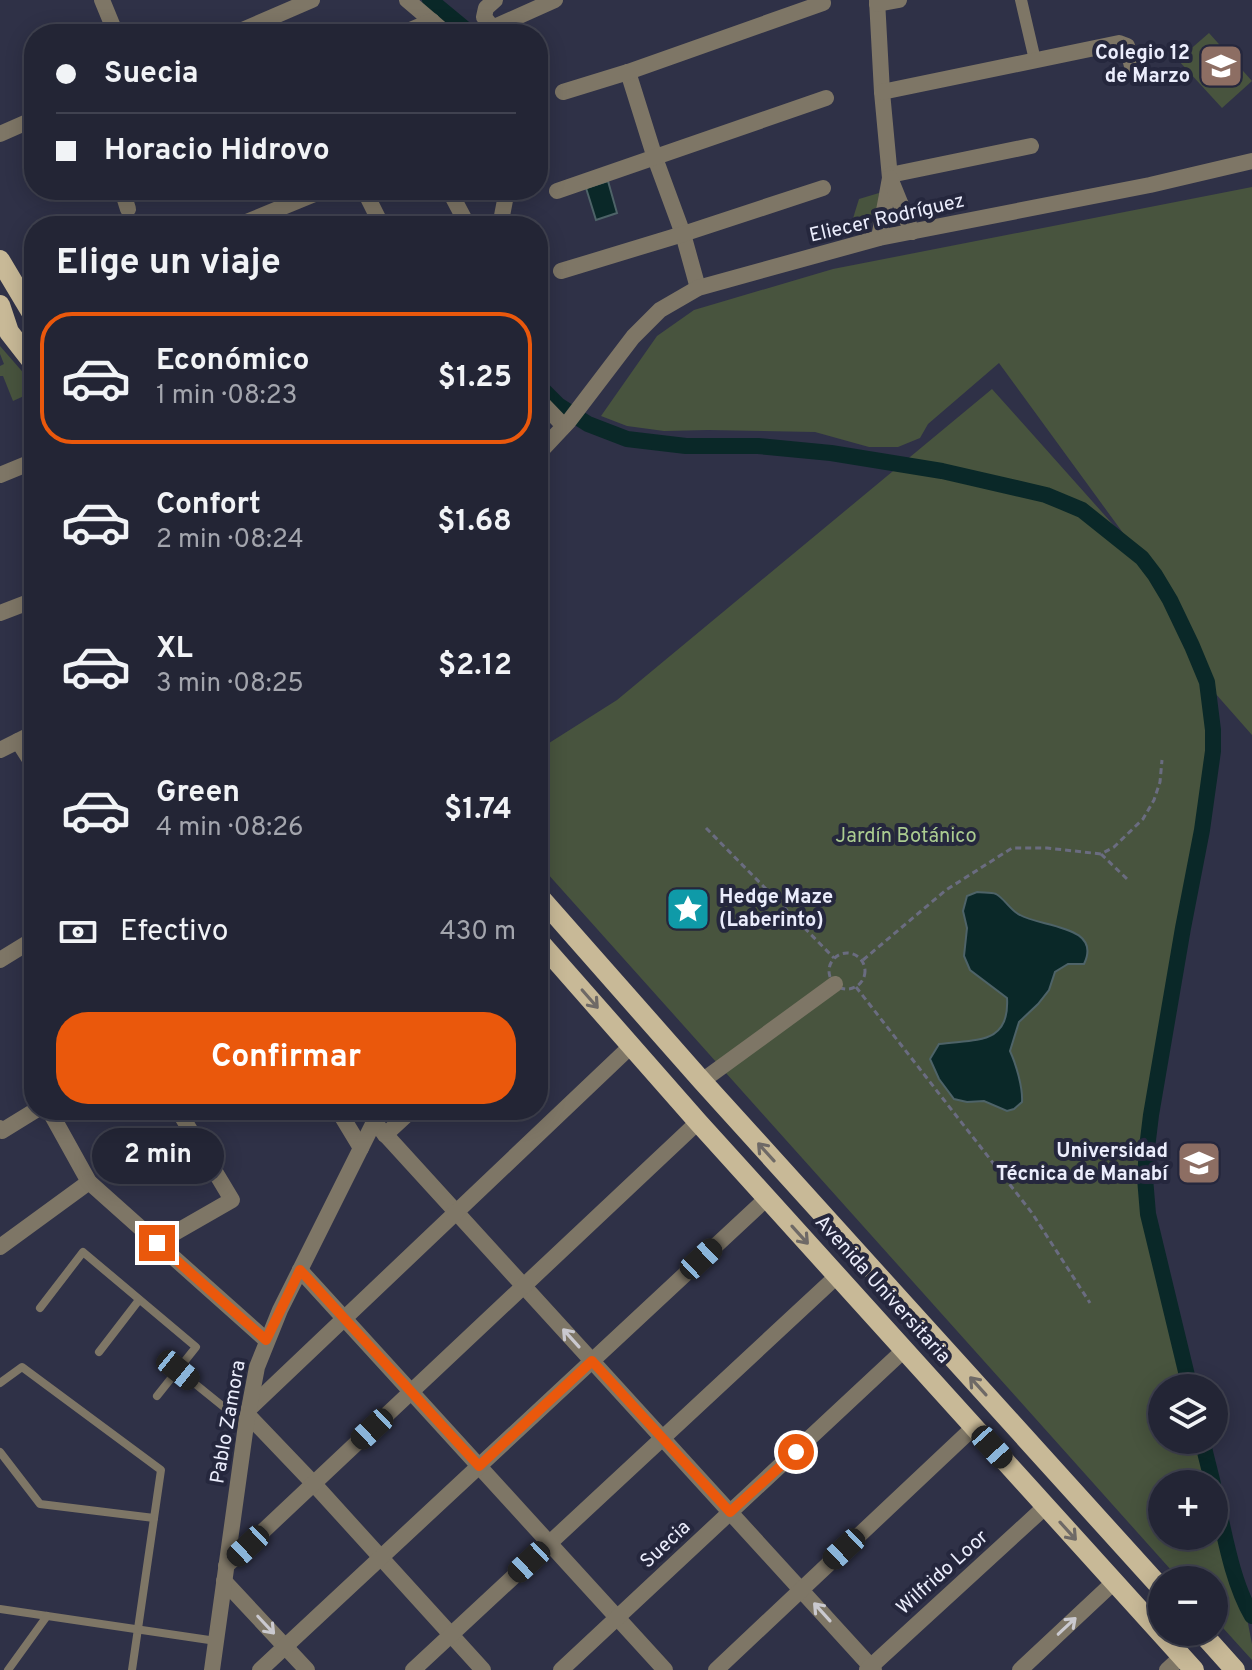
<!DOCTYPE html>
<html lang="es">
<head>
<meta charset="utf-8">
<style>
  :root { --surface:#232535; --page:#2f3141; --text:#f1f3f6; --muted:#a3a5ad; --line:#404250; --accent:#ea580c }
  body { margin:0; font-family:Overpass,sans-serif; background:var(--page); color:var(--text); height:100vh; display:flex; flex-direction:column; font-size:30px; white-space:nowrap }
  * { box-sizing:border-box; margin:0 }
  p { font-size:26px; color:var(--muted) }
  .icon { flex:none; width:44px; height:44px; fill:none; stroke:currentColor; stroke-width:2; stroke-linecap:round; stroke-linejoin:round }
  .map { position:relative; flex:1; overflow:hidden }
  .side { position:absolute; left:24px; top:216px; width:524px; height:904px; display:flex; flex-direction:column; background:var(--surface); border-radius:32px; box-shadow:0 4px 20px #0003,0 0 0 2px var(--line) }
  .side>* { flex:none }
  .hud { position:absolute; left:24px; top:24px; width:524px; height:176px; border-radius:32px; box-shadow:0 4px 20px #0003,0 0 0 2px var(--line); display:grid; align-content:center; height:176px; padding:0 32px; background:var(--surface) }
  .fabs { position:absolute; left:1148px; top:1374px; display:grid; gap:16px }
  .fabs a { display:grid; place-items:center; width:80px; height:80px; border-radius:50%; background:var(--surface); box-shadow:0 4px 20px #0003,0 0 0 2px var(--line); font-size:40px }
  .end { position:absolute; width:36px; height:36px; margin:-18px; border:10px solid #ea580c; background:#fff; box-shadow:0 0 0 4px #fff }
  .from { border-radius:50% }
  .bubble { position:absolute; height:56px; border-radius:28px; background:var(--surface); box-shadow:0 4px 20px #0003,0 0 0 2px var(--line); font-size:26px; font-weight:700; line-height:56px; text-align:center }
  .car { position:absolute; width:24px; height:48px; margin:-24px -12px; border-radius:10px; box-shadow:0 0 6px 2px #0007; background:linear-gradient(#222 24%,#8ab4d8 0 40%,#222 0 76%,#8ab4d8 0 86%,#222 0) }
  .hud b { display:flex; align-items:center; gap:28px; height:76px; font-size:30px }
  .hud b+b { border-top:2px solid var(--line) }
  .hud i { width:20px; height:20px; background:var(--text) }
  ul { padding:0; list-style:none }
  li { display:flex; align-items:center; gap:24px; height:132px; margin:0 16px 12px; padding:0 16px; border:4px solid transparent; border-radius:32px }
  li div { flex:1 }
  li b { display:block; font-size:30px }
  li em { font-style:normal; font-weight:700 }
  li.current { border-color:var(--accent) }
  li>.icon { width:72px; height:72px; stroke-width:1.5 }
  h2 { padding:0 32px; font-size:36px; line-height:96px }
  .pay { display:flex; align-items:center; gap:20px; height:88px; padding:0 32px; font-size:30px }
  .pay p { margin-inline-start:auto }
  .button { display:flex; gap:16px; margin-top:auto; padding:16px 32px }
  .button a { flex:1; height:92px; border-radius:32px; background:var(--accent); color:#fff; font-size:32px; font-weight:700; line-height:92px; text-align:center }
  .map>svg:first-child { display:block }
  .green { fill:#48543e }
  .water { fill:#0a2828; stroke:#4e6368; stroke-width:2 }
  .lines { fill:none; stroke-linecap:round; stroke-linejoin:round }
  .canal { stroke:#0a2828; stroke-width:16 }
  .path { stroke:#6a6c80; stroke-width:3; stroke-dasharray:6 4; stroke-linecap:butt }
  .service { stroke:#7e7666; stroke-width:8 }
  .pedestrian { stroke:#7e7666; stroke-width:12 }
  .minor { stroke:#7e7666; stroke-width:16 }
  .primary { stroke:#c8b997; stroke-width:20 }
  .oneway { stroke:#6e6966 }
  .oneway2 { stroke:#cac9cf }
  .route { stroke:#ea580c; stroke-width:10 }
  .labels { text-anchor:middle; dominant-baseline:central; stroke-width:8; stroke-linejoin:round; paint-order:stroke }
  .poi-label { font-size:20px; font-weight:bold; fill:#ebedfc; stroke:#25273d; text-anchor:end }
  .street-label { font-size:20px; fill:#ebedfc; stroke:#25273d }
  .park-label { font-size:20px; fill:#abcc90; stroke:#25273d }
</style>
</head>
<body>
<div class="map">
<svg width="1252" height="1670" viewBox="0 0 1252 1670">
  <rect width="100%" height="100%" fill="#2f3147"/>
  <g class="green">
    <path d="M1209,33l43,48 -30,27 -44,-48z"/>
    <path d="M1252,187v548l-45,-51 6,46 -5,66 -57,319 -4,33 -2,30 3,36 42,174h-28v52h40l11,44h-51v52h52v-47l30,114 8,41v16l-38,-42v-38h-34l-642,-717v-113l79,-50 375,-311 142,159 -135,-185 -71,61 -8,14 -22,9h-29l-54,-15 -107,-2 -44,1 -37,-5 -26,-10 56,-80 37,-26 139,-41z"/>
    <path d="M879,193l-2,24 -5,6 -22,5 9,-29z"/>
    <path d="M0,346l34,39v23l-10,-12 -11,5 -10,-25h-3v-10l4,-2 -4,-10z"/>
  </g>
  <g class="water">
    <path d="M608,181l9,32 -21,7 -10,-32z"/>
    <path d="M977,892c5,1 14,0 19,2 9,5 15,17 24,21 20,12 83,10 64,49h-16l-13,8 -6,18 -11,14 -19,18 -9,29c6,13 13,37 12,51l-8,7 -7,2 -23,-10 -17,1 -13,-3 -15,-20 -9,-20 9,-15c35,-5 71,2 68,-46l-37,-28 -6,-14 3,-28 -4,-17 4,-15z"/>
  </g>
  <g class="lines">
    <g class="canal">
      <path d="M430,0l41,34"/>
      <path d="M538,385l20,20 30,19 39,15 59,7h72l73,7 111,18 104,24 36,15 60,48 13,17 15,25 22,46 15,36 6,48v21l-11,79 -19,98 -32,187 -4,33 -2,30 3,36 42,174"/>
      <path d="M1202,1440l11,44"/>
      <path d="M1214,1489c10,41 17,91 38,127"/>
    </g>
    <g class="path">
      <path d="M706,828l128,130"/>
      <path d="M1101,854l26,25"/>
      <circle cx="847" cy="971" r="18"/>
      <path d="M863,960l83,-70 66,-42h35l54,6 13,-7 29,-28 11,-19 6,-18 2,-22"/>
      <path d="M856,987l176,226 58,90"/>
    </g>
    <g class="service">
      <path d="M40,1308l43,-56 113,95 -39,49"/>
      <path d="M99,1352l40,-52"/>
      <path d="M178,1370l68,55"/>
      <path d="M0,1383l22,-16 139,103 -29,200"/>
      <path d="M0,1452l40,52 114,14"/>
      <path d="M0,1609l216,32"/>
      <path d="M8,1670l39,-54"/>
    </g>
    <path class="pedestrian" d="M1021,0l14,60"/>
    <g class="minor">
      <path d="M102,0l14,34"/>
      <path d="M407,0l40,34"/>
      <path d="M495,0l-9,8 -2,9 13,16"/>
      <path d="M877,0l5,92 8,86 -11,60"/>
      <path d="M877,4l22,-4"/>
      <path d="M492,28l63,-28"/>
      <path d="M233,34l79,-34"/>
      <path d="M401,34l31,-13"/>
      <path d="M628,72l27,86 28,76 15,54"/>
      <path d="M563,92l65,-20 195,-69"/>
      <path d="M882,92l237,-49 8,3 5,20"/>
      <path d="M0,134l34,-15"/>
      <path d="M890,175l141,-29"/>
      <path d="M890,178l22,54"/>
      <path d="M122,190l6,19"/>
      <path d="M364,190l18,36"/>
      <path d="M449,190l19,36"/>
      <path d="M557,191l269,-93"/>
      <path d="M237,226l87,-36"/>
      <path d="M500,226l7,-36"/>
      <path d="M561,271l122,-37 140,-46"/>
      <path d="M538,399l26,27"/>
      <path d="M538,454l31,-33 64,-84 27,-27 38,-22 181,-50 271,-53 102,-24"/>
      <path d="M0,475l34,-14"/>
      <path d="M0,613l34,-13"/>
      <path d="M18,741l16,25"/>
      <path d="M0,750l34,-17"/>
      <path d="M0,960l34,-21"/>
      <path d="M702,1081l133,-97"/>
      <path d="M49,1110l40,72 177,158"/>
      <path d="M338,1110l23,38"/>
      <path d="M374,1122l500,548"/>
      <path d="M0,1128l2,3 34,-21"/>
      <path d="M385,1135l27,-25"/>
      <path d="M157,1243l75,-43 -54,-90"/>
      <path d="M0,1247l89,-65"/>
      <path d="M300,1270l365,400"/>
      <path d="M249,1409l382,-363"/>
      <path d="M248,1415l66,69 169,186"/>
      <path d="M226,1566l472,-444"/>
      <path d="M224,1581l83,89"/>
      <path d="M212,1670l34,-245 11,-58 23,-57 100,-200"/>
      <path d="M260,1670l507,-472"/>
      <path d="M413,1670l424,-394"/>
      <path d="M561,1670l343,-320"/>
      <path d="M716,1670l258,-243"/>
      <path d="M867,1670l179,-164"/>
      <path d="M1020,1670l94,-88"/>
      <path d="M1167,1670l14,-13"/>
    </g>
    <g class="primary">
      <path d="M0,260l34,57"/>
      <path d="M0,305l9,27 25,32"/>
      <path d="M538,895l164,186 460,508"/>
      <path d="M538,940l160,182 496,548"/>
      <path d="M1201,1632l34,38"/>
    </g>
  </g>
  <defs><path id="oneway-shaft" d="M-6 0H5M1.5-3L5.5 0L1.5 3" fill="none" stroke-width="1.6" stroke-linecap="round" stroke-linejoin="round" transform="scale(2)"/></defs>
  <g class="oneway">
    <use href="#oneway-shaft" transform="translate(590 999) rotate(49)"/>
    <use href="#oneway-shaft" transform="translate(766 1152) rotate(-132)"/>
    <use href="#oneway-shaft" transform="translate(800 1235) rotate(48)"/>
    <use href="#oneway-shaft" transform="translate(978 1386) rotate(-132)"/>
    <use href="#oneway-shaft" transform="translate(1068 1531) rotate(48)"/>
  </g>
  <g class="oneway2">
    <use href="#oneway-shaft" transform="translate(571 1338) rotate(-132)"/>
    <use href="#oneway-shaft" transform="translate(822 1612) rotate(-132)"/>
    <use href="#oneway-shaft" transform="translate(266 1625) rotate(47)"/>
    <use href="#oneway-shaft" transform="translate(1067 1626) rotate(-43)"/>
  </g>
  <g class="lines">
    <path class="route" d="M157,1243l109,97 34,-70 179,196 113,-105 138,151 66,-60"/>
  </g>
  <defs>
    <g id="university-square" transform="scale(2.3)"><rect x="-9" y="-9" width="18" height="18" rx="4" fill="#8d6e63" stroke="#25273d"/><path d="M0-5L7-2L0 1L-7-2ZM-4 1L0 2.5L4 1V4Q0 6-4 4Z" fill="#fff"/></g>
    <g id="sight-square" transform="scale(2.3)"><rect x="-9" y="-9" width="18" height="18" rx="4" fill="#0f9aa8" stroke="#25273d"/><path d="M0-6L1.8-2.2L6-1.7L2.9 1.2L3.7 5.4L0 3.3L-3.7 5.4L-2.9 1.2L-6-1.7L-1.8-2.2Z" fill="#fff"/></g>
  </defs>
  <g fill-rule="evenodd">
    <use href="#university-square" x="1221" y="66"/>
    <use href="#sight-square" x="688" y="909"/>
    <use href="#university-square" x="1199" y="1163"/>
  </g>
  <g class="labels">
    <g class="poi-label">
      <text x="1190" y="54">Colegio 12<tspan x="1190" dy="23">de Marzo</tspan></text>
      <text x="719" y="898" text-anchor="start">Hedge Maze<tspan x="719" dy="23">(Laberinto)</tspan></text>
      <text x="1168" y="1152">Universidad<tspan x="1168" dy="23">Técnica de Manabí</tspan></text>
    </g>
    <g class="street-label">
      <text transform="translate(887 219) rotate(-13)">Eliecer Rodríguez</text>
      <text transform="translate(882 1290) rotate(48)">Avenida Universitaria</text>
      <text transform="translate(229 1422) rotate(-80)">Pablo Zamora</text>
      <text transform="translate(666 1545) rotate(-43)">Suecia</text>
      <text transform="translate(943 1573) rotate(-42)">Wilfrido Loor</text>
    </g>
    <g class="park-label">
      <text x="906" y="837">Jardín Botánico</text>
    </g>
  </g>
</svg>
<div class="fabs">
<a><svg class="icon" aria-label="layers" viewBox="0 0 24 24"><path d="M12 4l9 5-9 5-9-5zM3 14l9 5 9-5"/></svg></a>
<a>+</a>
<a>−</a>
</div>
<i class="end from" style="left:796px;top:1452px"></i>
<i class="end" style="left:157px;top:1243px"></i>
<div class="bubble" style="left:92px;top:1128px;width:132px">2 min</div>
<i class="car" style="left:701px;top:1259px;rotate:47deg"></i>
<i class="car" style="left:178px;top:1370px;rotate:129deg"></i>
<i class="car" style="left:372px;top:1429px;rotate:227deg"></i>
<i class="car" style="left:992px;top:1447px;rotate:138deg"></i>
<i class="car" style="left:248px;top:1546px;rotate:227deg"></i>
<i class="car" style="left:844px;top:1549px;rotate:227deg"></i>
<i class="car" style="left:529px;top:1562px;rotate:227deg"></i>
<div class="hud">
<b><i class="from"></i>Suecia</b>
<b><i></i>Horacio Hidrovo</b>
</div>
<section class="side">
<h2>Elige un viaje</h2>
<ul>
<li class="current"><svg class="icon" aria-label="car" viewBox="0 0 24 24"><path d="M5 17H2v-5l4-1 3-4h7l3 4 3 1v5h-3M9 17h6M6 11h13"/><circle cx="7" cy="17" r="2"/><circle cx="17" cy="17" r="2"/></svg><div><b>Económico</b><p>1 min · 08:23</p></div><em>$1.25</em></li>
<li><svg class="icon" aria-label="car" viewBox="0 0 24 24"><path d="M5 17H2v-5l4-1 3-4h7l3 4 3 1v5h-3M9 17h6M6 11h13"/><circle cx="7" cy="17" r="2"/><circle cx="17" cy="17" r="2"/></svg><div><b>Confort</b><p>2 min · 08:24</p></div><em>$1.68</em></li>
<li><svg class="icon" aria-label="car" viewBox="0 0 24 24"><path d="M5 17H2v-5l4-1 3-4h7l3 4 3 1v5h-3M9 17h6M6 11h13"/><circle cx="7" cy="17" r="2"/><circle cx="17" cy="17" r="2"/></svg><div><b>XL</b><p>3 min · 08:25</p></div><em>$2.12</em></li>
<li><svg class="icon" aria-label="car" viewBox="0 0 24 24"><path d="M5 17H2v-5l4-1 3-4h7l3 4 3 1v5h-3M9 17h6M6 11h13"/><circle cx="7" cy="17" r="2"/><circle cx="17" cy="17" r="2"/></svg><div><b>Green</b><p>4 min · 08:26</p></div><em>$1.74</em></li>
</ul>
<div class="pay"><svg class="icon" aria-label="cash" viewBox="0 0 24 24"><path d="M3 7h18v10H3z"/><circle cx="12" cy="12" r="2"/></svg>Efectivo<p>430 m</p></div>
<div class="button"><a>Confirmar</a></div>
</section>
</div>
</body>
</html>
